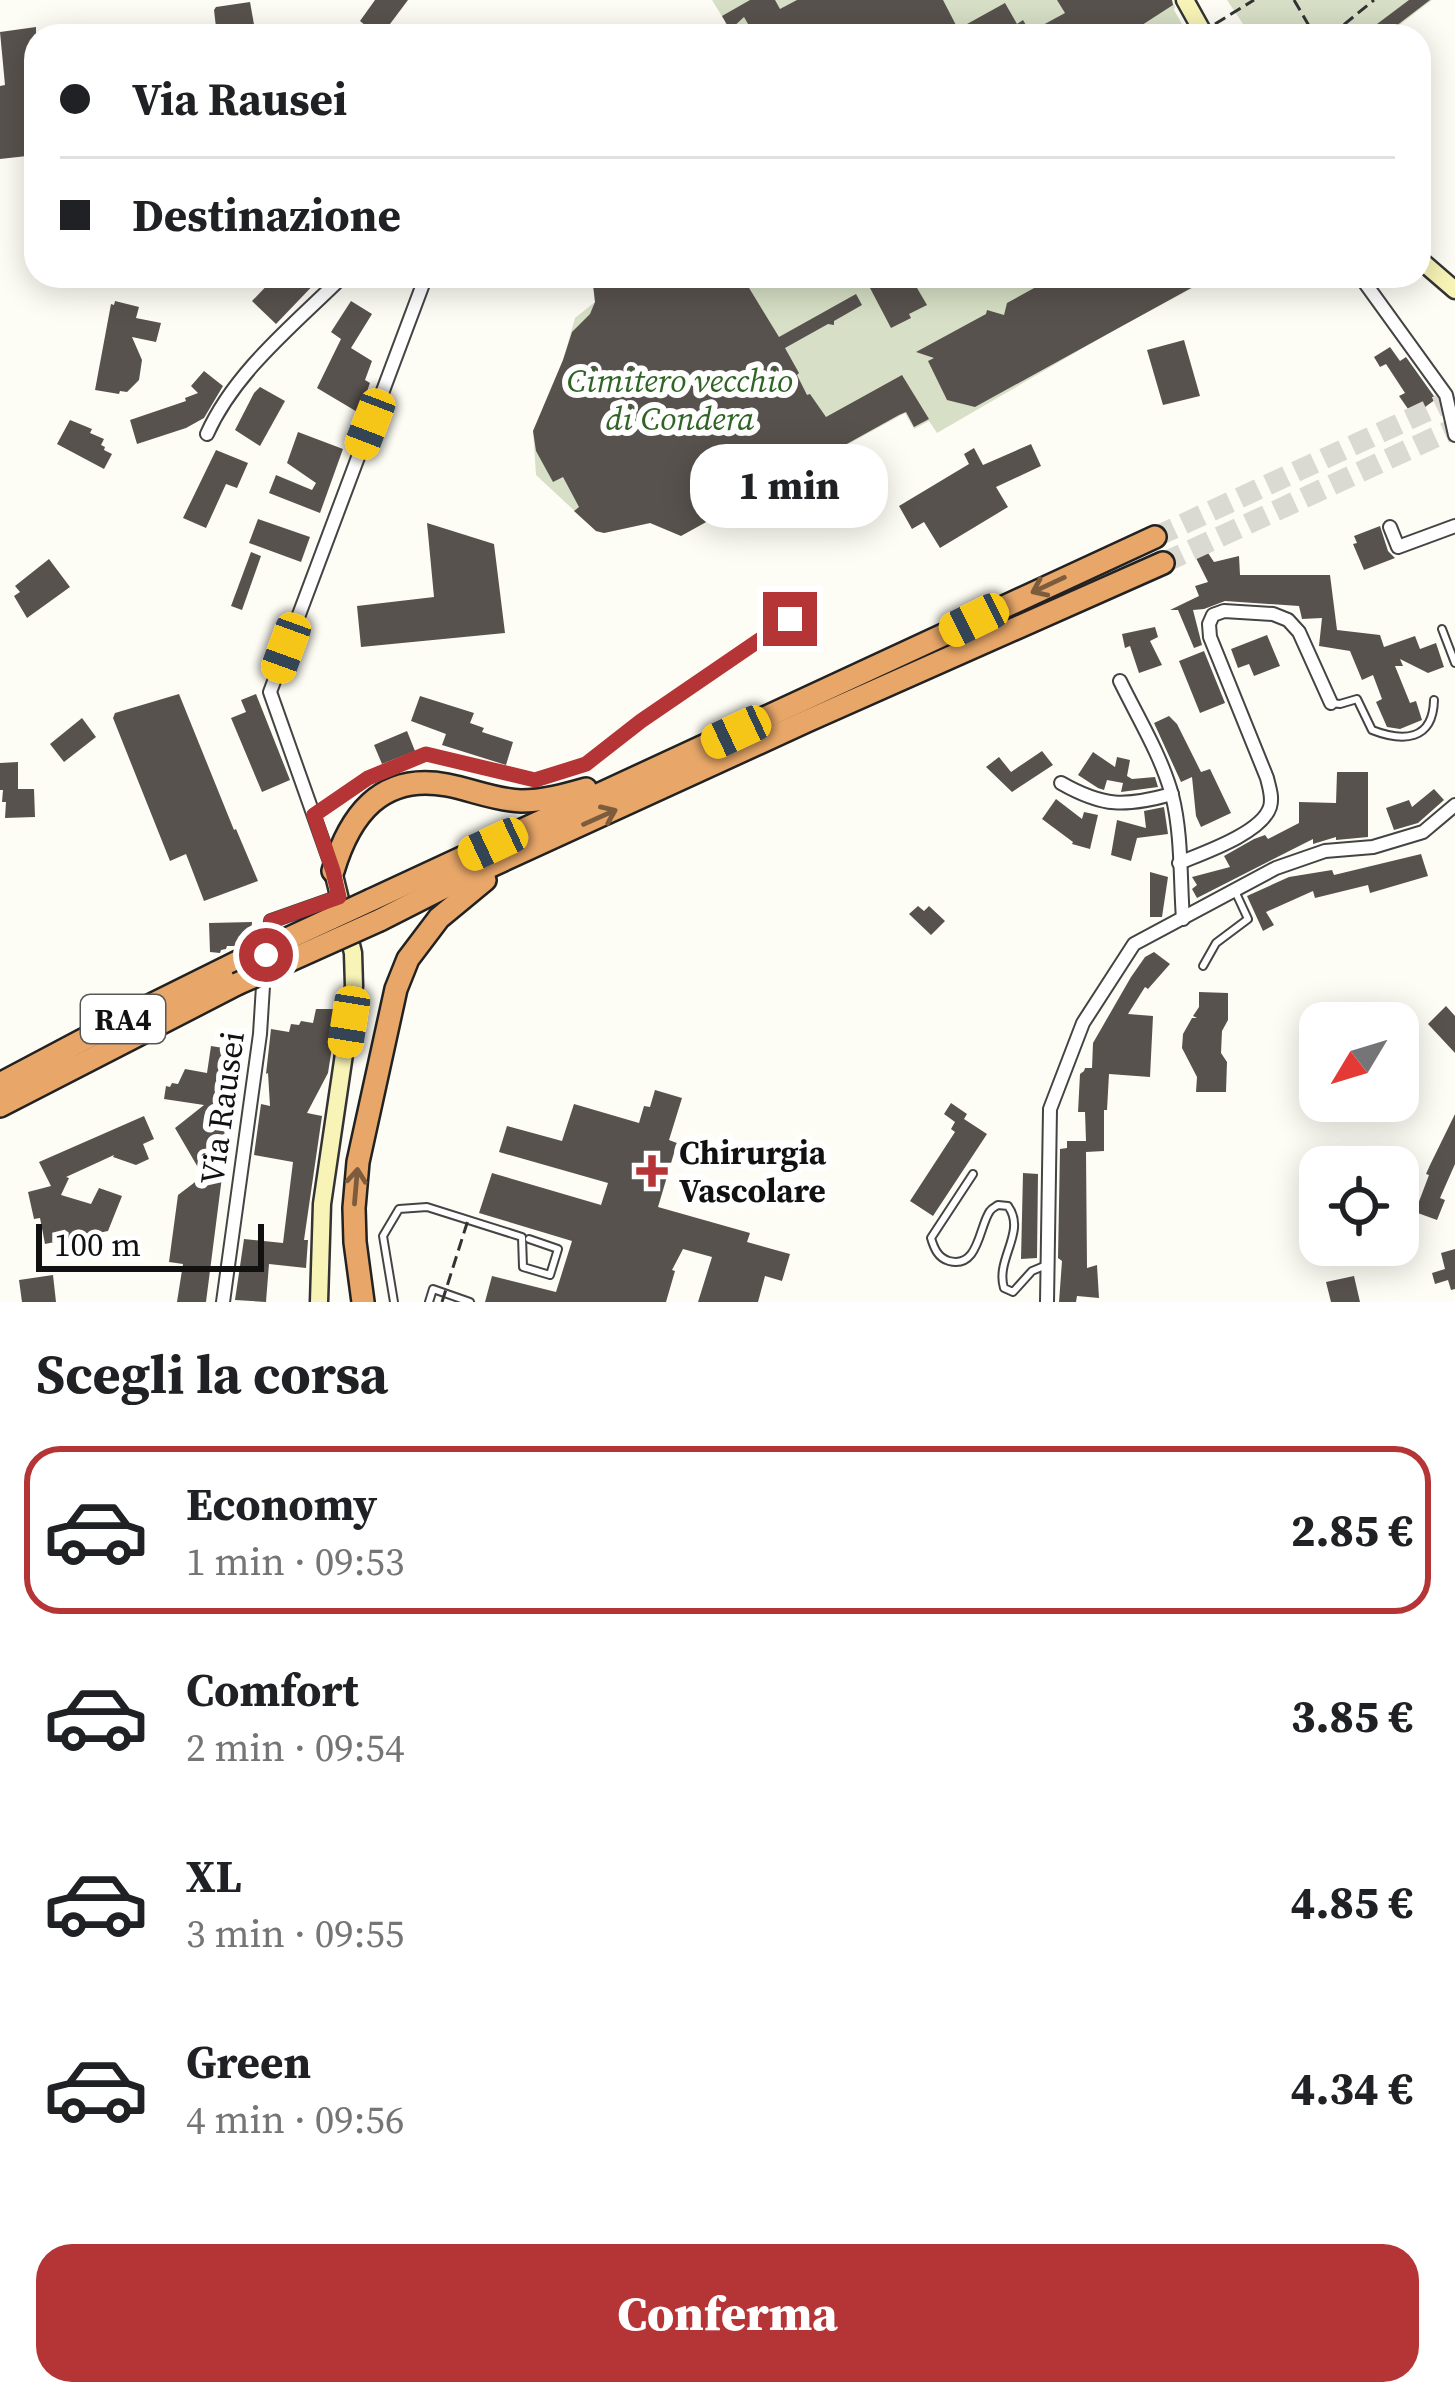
<!DOCTYPE html>
<html lang="it">
<head>
<meta charset="utf-8">
<style>
  :root { --surface:#fff; --page:#f2f2f2; --text:#202124; --muted:#757577; --line:#e0e0e0; --accent:#b53436 }
  body { margin:0; font-family:"Source Serif 4",serif; background:var(--page); color:var(--text); height:100vh; display:flex; flex-direction:column; font-size:45px; white-space:nowrap }
  * { box-sizing:border-box; margin:0 }
  p { font-size:39px; color:var(--muted) }
  .icon { flex:none; width:66px; height:66px; fill:none; stroke:currentColor; stroke-width:2; stroke-linecap:round; stroke-linejoin:round }
  .map { position:relative; height:1302px; overflow:hidden }
  .side { display:flex; flex-direction:column; background:var(--surface); flex:1 }
  .side>* { flex:none }
  .banner { position:absolute; left:24px; top:24px; width:1407px; height:264px; border-radius:36px; box-shadow:0 6px 30px #0003; display:grid; align-content:center; height:264px; padding:0 36px; background:var(--surface) }
  .needle { width:78px; rotate:232deg }
  .fabs { position:absolute; left:1299px; top:1002px; display:grid; gap:24px }
  .fabs a { display:grid; place-items:center; width:120px; height:120px; border-radius:24px; background:var(--surface); box-shadow:0 6px 30px #0003; font-size:60px }
  .scale { position:absolute; left:36px; bottom:30px; width:228px; box-sizing:border-box; padding-left:12px; border:6px solid #111; border-top:0; font-size:33px; line-height:42px; white-space:nowrap; color:#111; -webkit-text-stroke:9px #fff; paint-order:stroke }
  .end { position:absolute; width:54px; height:54px; margin:-27px; border:15px solid #b53436; background:#fff; box-shadow:0 0 0 6px #fff }
  .from { border-radius:50% }
  .bubble { position:absolute; height:84px; border-radius:36px; background:var(--surface); box-shadow:0 6px 30px #0003; font-size:39px; font-weight:800; line-height:84px; text-align:center }
  .car { position:absolute; width:36px; height:72px; margin:-36px -18px; border-radius:15px; box-shadow:0 0 9px 3px #0007; background:linear-gradient(#f5c518 24%,#345 0 40%,#f5c518 0 76%,#345 0 86%,#f5c518 0) }
  .banner b { display:flex; align-items:center; gap:42px; height:114px; font-size:45px }
  .banner b+b { border-top:3px solid var(--line) }
  .banner i { width:30px; height:30px; background:var(--text) }
  ul { padding:0; list-style:none }
  li { display:flex; align-items:center; gap:36px; height:168px; margin:0 24px 18px; padding:0 12px; border:6px solid transparent; border-radius:36px }
  li div { flex:1 }
  li b { display:block; font-size:45px }
  li em { font-style:normal; font-weight:800 }
  li.on { border-color:var(--accent) }
  li>.icon { width:108px; height:108px; stroke-width:1.5 }
  h2 { padding:0 36px; font-size:54px; line-height:144px }
  .button { display:flex; gap:24px; margin-top:auto; padding:24px 36px }
  .button a { flex:1; height:138px; border-radius:36px; background:var(--accent); color:#fff; font-size:48px; font-weight:800; line-height:138px; text-align:center }
  .map>svg:first-child { display:block }
  .cemetery { fill:#d7e0c6 }
  .building { fill:#58524e }
  .lines { fill:none; stroke-linecap:round; stroke-linejoin:round }
  .highway-tunnel { stroke:#dadad3; stroke-width:21; stroke-dasharray:21 10; stroke-linecap:butt }
  .lane-casing { stroke:#444; stroke-width:10 }
  .street-casing { stroke:#444; stroke-width:16 }
  .secondary-casing { stroke:#333; stroke-width:21 }
  .highway-casing { stroke:#222; stroke-width:26 }
  .path { stroke:#333; stroke-width:3; stroke-dasharray:12 6; stroke-linecap:butt }
  .lane { stroke:#fff; stroke-width:6 }
  .street { stroke:#fff; stroke-width:12 }
  .secondary { stroke:#f8f3b6; stroke-width:16 }
  .highway { stroke:#e8a769; stroke-width:21 }
  .highway-bridge-casing { stroke:#222; stroke-width:26; stroke-linecap:butt }
  .path-bridge { stroke:#333; stroke-width:3; stroke-dasharray:12 6; stroke-linecap:butt }
  .highway-bridge { stroke:#e8a769; stroke-width:21 }
  .oneway { stroke:#7c5c3d }
  .route { stroke:#b53436; stroke-width:15 }
  .poi-dot { fill:#b53436; stroke:#fff; stroke-width:4.5 }
  .labels { text-anchor:middle; dominant-baseline:central; stroke-width:12; stroke-linejoin:round; paint-order:stroke }
  .shield { fill:#fff; stroke:#585858; stroke-width:3 }
  .shield-label { font-size:30px; font-weight:bold; fill:#111 }
  .park-label { font-size:33px; font-style:italic; fill:#306425; stroke:#fff }
  .street-label { font-size:33px; fill:#111; stroke:#fff }
  .poi-label { font-size:33px; font-weight:bold; fill:#111; stroke:#fff; text-anchor:start }
</style>
</head>
<body>
<div class="map">
<svg width="1455" height="1302" viewBox="0 0 1455 1302">
  <rect width="100%" height="100%" fill="#fefdf5"/>
  <g class="cemetery">
    <path d="M712,0h460l3,7 -1,3 15,26h-476l13,-13z"/>
    <path d="M1227,0h205l-47,36h-134z"/>
    <path d="M592,276h623l-99,53 -179,104 -8,-12 -15,8 -9,-16 -221,121 -33,-11 -47,10 -8,-2 -60,-56 -3,-44 30,-71 12,-42 20,-16z"/>
  </g>
  <g class="building">
    <path d="M375,0h33l-27,36h-23l8,-10 -6,-5z"/>
    <path d="M750,0h25l5,9 17,-9h146l15,29 47,-26 12,21 6,-4 7,12 35,-19 -8,-13h115l1,5 -48,31h-180l3,-2 -2,-3 -10,5h-181l-11,-19 -14,13 -8,-14z"/>
    <path d="M1409,0h21l-47,36h-22z"/>
    <path d="M250,2l5,28 -38,6 -3,-26 2,-3z"/>
    <path d="M36,27v39h-3l3,89 -36,4v-73l5,-1 -5,-53z"/>
    <path d="M276,276h46l-46,48 -24,-23z"/>
    <path d="M592,276h140l4,6 7,-4 36,59 77,-43 6,11 -28,16v4l-6,-1 -43,24 14,25 -2,2 10,20 3,-1 16,23 76,-42 27,44 -15,8 -8,-15 -7,3 -218,121 -31,-13 -46,10 -8,-2 -22,-20 5,-4 -16,-30 -10,5 -17,-31 -3,-20 30,-71 9,-28 18,-18 5,-12z"/>
    <path d="M880,276h30l17,29 -18,9 2,4 -20,10 -21,-40 12,-7z"/>
    <path d="M1056,276h13l7,12 21,-12h116l-238,131 -28,-7 -19,-39 6,-3 -18,-6 70,-38 1,-4 17,5 3,-12z"/>
    <path d="M115,301l24,6 -3,11 25,5 -5,19 -24,-5 10,23 -3,20 -12,12 -7,-1 -1,3 -24,-4 16,-86 3,1z"/>
    <path d="M351,301l21,13 -21,34 21,13 -7,19 5,3 -11,30 -42,-25 24,-49 -10,-7z"/>
    <path d="M1184,340l16,56 -37,9 -16,-55z"/>
    <path d="M1390,347l10,14 6,-4 30,42 -23,17 -14,-20 6,-3 -19,-29 -6,3 -6,-10z"/>
    <path d="M204,371l19,15 -19,32 -18,10 -49,16 -7,-24 56,-19 -1,-3 13,-5 -7,-7z"/>
    <path d="M260,387l25,14 -25,45 -25,-16 19,-37z"/>
    <path d="M70,420l22,9 -2,4 14,6 -3,6 4,2 -1,3 8,4 -8,15 -47,-25z"/>
    <path d="M298,432l45,17 -23,64 -51,-20 7,-18 36,15 4,-7 -29,-20z"/>
    <path d="M1031,444l10,22 -45,21 12,20 -68,41 -16,-26 -12,7 -13,-23 70,-42 -5,-10 10,-6 9,17z"/>
    <path d="M216,450l32,13 -11,25 -11,-4 -20,44 -23,-10z"/>
    <path d="M258,519l52,18 -9,25 -52,-19z"/>
    <path d="M427,523l67,21 11,89 -144,14 -4,-41 77,-9z"/>
    <path d="M1380,526l8,25 7,7 -31,12 -11,-26 4,-1 -3,-7z"/>
    <path d="M251,552l10,4 -19,54 -11,-4z"/>
    <path d="M1208,553l6,9 25,-6 1,19h90l7,55 43,5 4,12 31,-11 5,13 16,-6 8,24 -16,6 -28,-14 3,7h-8l15,37 6,-2 6,19 -22,9 -13,-2 -11,-25 6,-3 -9,-24 -11,5 -12,-29 -31,-5 3,-28 -20,1 -3,-13 -74,-5 -21,8 -11,1 9,35 -8,3 -16,-38h-8l29,-14 -4,-10 13,-4 -12,-24z"/>
    <path d="M49,559l21,28 -43,31 -13,-22 6,-4 -5,-6z"/>
    <path d="M1155,627l3,10 -8,4 12,24 -23,8 -9,-27 -5,2 -3,-14z"/>
    <path d="M1267,635l13,31 -26,10 -5,-12 -11,4 -7,-19z"/>
    <path d="M1204,651l21,52 -25,10 -21,-52z"/>
    <path d="M179,694l55,136 2,-1 22,52 -54,20 -18,-47 -16,7 -57,-143 2,-5z"/>
    <path d="M256,694l34,86 -28,12 -31,-74 15,-6 -5,-12z"/>
    <path d="M420,696l54,17 -4,10 14,5 -2,4 31,10 -7,23 -64,-20 4,-11 -35,-13z"/>
    <path d="M1169,716l8,8 24,48 9,-3 21,44 -30,14 -5,-11 -4,-39 -11,5 -27,-59z"/>
    <path d="M82,718l14,19 -32,25 -14,-18z"/>
    <path d="M407,731l8,20 -33,13 -8,-19z"/>
    <path d="M1042,751l11,14 -41,27 -26,-25 13,-10 12,15z"/>
    <path d="M1093,752l22,15 2,-10 13,3 -3,16 5,3 23,-2 3,10 -37,5 2,-9 -16,-3 -3,10 -6,-2 -20,-13z"/>
    <path d="M18,762v27h16l1,28 -30,1 1,-16h-4l1,-12h-3v-27z"/>
    <path d="M1337,772h31v65l-32,3v-3l-23,7v-5l-116,59 -5,-9 5,-4 -5,-8 38,-10 -6,-11 30,-17 11,-4 3,4 31,-16v-21l37,1z"/>
    <path d="M1434,789l10,11 -26,23 -24,7 -8,-22 23,-8 3,7z"/>
    <path d="M1056,799l26,20 2,-7 14,3 -8,34 -18,-5 1,-2 -31,-23z"/>
    <path d="M1164,807l4,27 -31,4 -6,23 -20,-6 6,-35 29,8 -2,-17z"/>
    <path d="M1421,854l7,22 -58,17 -2,-8 -53,13 -2,-7 -47,21 8,13 -11,6 -16,-35 42,-19 43,-7 2,5z"/>
    <path d="M1150,872l18,5 -6,40h-12z"/>
    <path d="M918,906l6,5 5,-5 16,15 -14,14 -22,-21z"/>
    <path d="M252,922l-1,17 -15,7h-9l-1,3 -5,1 -1,3 -10,-1 -1,-29z"/>
    <path d="M1154,952l16,12 -22,25 -3,-2 -17,27 25,2 -3,61 -41,-3 -2,36h-3v41l-18,1 1,116 10,-3 2,33 -22,-2 -1,6h-17l3,-41 -4,-3 2,-109 7,-1v-7h19l-1,-29h-7l2,-38 4,-3 1,-3h7l1,-25 38,-66 14,-20z"/>
    <path d="M1199,992l29,1v27l-6,11 -1,22 6,9 -1,30h-30l1,-15 -15,-29 1,-14 9,-16h5l-4,-2 6,-9z"/>
    <path d="M1446,1006l9,10v37l-27,-29z"/>
    <path d="M316,1009h22l-10,64 -21,40 15,3 -18,124h4l-2,28 -37,-4 -3,38 -31,-2 9,-61 39,4 10,-81 -39,-7 7,-51 9,2 -2,-33 -2,1 5,-45 18,3 2,-8 8,1 2,-4 12,2z"/>
    <path d="M211,1046l31,5 -8,55 -4,-1 -2,33 -26,21 21,10 -17,133h-29l6,-38 -14,-2 9,-67 25,-19 -28,-48 29,-23 -40,-6 2,-13 4,1 2,-4 6,1 7,-15 22,4z"/>
    <path d="M655,1090l27,8 -13,42 8,3 -19,64 92,26 -3,9 43,12 -8,27 -17,-5 -7,26h-60l14,-45 -29,-8 -11,21 3,1 -9,31h-181l7,-26 64,16 16,-51 -93,-28 13,-40 109,32 7,-22 -109,-31 8,-26 55,15 12,-37 65,19 5,-17 6,1z"/>
    <path d="M951,1103l16,11 -3,5 23,15 -54,82 -23,-15 45,-69 -4,-3 4,-7 -11,-8z"/>
    <path d="M1455,1114v50l-15,34 5,2 -8,20 -22,-8 14,-37 -3,-1 4,-9z"/>
    <path d="M144,1116l10,23 -11,5 6,15 -13,6 -23,-8 1,-2 -48,22 3,1 -8,17 30,9 8,-16 23,8 -14,35 -63,13 -5,-26 -6,1 -6,-27 23,-6 -12,-24z"/>
    <path d="M1023,1173l15,1 -1,84 -16,1z"/>
    <path d="M1455,1249v40l-4,1 -3,-10 -13,4 -3,-11 13,-4 -4,-16z"/>
    <path d="M53,1275l3,27h-34l-3,-22z"/>
    <path d="M1354,1276l6,26h-29l-5,-20z"/>
  </g>
  <g class="lines">
    <g class="highway-tunnel">
      <path d="M1155,537l300,-139"/>
      <path d="M1163,563l292,-135"/>
    </g>
    <g class="lane-casing">
      <g id="lane">
        <path d="M1442,629l13,34"/>
        <path d="M1331,703l9,1 17,-5 15,31c31,12 61,11 62,-30"/>
        <path d="M316,813l52,-35 58,-24 109,26 51,-16 55,-44 148,-101"/>
        <path d="M1203,966l13,-23 32,-24 -13,-28"/>
        <path d="M973,1174l-42,64c3,10 7,20 18,23 30,8 30,-35 41,-50 2,-3 5,-4 8,-6l10,1c19,26 -13,53 -4,82l9,4 19,-21 12,-5"/>
        <path d="M394,1302l-11,-66 16,-27 28,-2 95,30 1,30 27,8 8,-26 -29,-10"/>
        <path d="M429,1302l4,-13 37,13"/>
      </g>
    </g>
    <g class="street-casing">
      <g id="street">
        <path d="M1360,276l86,119 9,40"/>
        <path d="M207,434c28,-63 88,-110 136,-158"/>
        <path d="M1390,527l8,20 57,-21"/>
        <path d="M1120,681c18,37 41,74 52,114 10,39 8,84 11,124"/>
        <path d="M1061,783c42,24 64,24 111,11"/>
        <path d="M1179,863c24,-10 83,-30 91,-56 3,-10 -1,-20 -3,-29l-57,-141 -1,-13 4,-9 11,-4 49,3 15,6 11,12 32,71"/>
        <path d="M333,870l-63,-178 156,-416"/>
        <path d="M267,950l4,-29 68,-24"/>
        <path d="M223,1302l37,-268 4,-64"/>
        <path d="M1047,1302l3,-193 33,-86 51,-79 142,-76 49,-17 48,-4 50,-15 32,-27"/>
      </g>
    </g>
    <g class="secondary-casing">
      <g id="secondary">
        <path d="M1185,0l20,36"/>
        <path d="M1419,259l36,31"/>
        <path d="M319,1302l3,-98 32,-218 -1,-33 -20,-82"/>
      </g>
    </g>
    <g class="highway-casing">
      <g id="highway">
        <path d="M333,871c17,-57 49,-98 114,-86 26,5 48,15 74,16 23,0 44,-6 65,-12"/>
        <path d="M371,900l784,-363"/>
        <path d="M380,920l67,-34 360,-165 356,-158"/>
        <path d="M0,1084l117,-62 131,-65"/>
        <path d="M0,1106l237,-122"/>
        <path d="M363,1302l-8,-60 -1,-34 4,-46 38,-173 12,-30 31,-41 46,-38"/>
      </g>
    </g>
    <g class="path">
      <path d="M1294,0l21,36"/>
      <path d="M1215,24l39,-24"/>
      <path d="M1330,36l44,-36"/>
    </g>
    <use href="#lane" class="lane"/>
    <use href="#street" class="street"/>
    <use href="#secondary" class="secondary"/>
    <use href="#highway" class="highway"/>
    <g class="highway-bridge-casing">
      <g id="highway-bridge">
        <path d="M248,957l123,-57"/>
        <path d="M237,984l143,-64"/>
      </g>
    </g>
    <path class="path-bridge" d="M442,1302l26,-82"/>
    <use href="#highway-bridge" class="highway-bridge"/>
  </g>
  <defs><path id="oneway-shaft" d="M-6 0H5M1.5-3L5.5 0L1.5 3" fill="none" stroke-width="1.6" stroke-linecap="round" stroke-linejoin="round" transform="scale(3)"/></defs>
  <g class="oneway">
    <use href="#oneway-shaft" transform="translate(1048 585) rotate(155)"/>
    <use href="#oneway-shaft" transform="translate(600 817) rotate(-24)"/>
    <use href="#oneway-shaft" transform="translate(356 1186) rotate(-85)"/>
  </g>
  <g class="lines">
    <path class="route" d="M266,955l5,-34 68,-24 -6,-26 -19,-56 54,-37 58,-24 109,26 51,-16 55,-43 149,-102"/>
  </g>
  <path class="poi-dot" d="M646 1153h12v12h12v12h-12v12h-12v-12h-12v-12h12z"/>
  <g class="labels">
    <rect class="shield" x="81" y="995" width="84" height="48" rx="9"/>
    <g class="shield-label">
      <text x="123" y="1019">RA4</text>
    </g>
    <g class="park-label">
      <text x="680" y="380">Cimitero vecchio<tspan x="680" dy="38">di Condera</tspan></text>
    </g>
    <g class="street-label">
      <text transform="translate(222 1108) rotate(-82)">Via Rausei</text>
    </g>
    <g class="poi-label">
      <text x="679" y="1152">Chirurgia<tspan x="679" dy="38">Vascolare</tspan></text>
    </g>
  </g>
</svg>
<div class="fabs">
<a><svg class="needle" viewBox="-14 -14 28 28"><path d="M0-13l5 13h-10z" fill="#e53935"/><path d="M0 13l5-13h-10z" fill="#757577"/></svg></a>
<a><svg class="icon" aria-label="locate" viewBox="0 0 24 24"><circle cx="12" cy="12" r="6"/><path d="M12 2v4M12 18v4M2 12h4M18 12h4"/></svg></a>
</div>
<div class="scale">100 m</div>
<i class="end from" style="left:266px;top:955px"></i>
<i class="end" style="left:790px;top:619px"></i>
<div class="bubble" style="left:690px;top:444px;width:198px">1 min</div>
<i class="car" style="left:370px;top:424px;rotate:201deg"></i>
<i class="car" style="left:974px;top:620px;rotate:244deg"></i>
<i class="car" style="left:286px;top:648px;rotate:200deg"></i>
<i class="car" style="left:736px;top:732px;rotate:245deg"></i>
<i class="car" style="left:493px;top:844px;rotate:245deg"></i>
<i class="car" style="left:349px;top:1022px;rotate:189deg"></i>
<div class="banner">
<b><i class="from"></i>Via Rausei</b>
<b><i></i>Destinazione</b>
</div>
</div>
<section class="side">
<h2>Scegli la corsa</h2>
<ul>
<li class="on"><svg class="icon" aria-label="car" viewBox="0 0 24 24"><path d="M5 17H2v-5l4-1 3-4h7l3 4 3 1v5h-3M9 17h6M6 11h13"/><circle cx="7" cy="17" r="2"/><circle cx="17" cy="17" r="2"/></svg><div><b>Economy</b><p>1 min · 09:53</p></div><em>2.85 €</em></li>
<li><svg class="icon" aria-label="car" viewBox="0 0 24 24"><path d="M5 17H2v-5l4-1 3-4h7l3 4 3 1v5h-3M9 17h6M6 11h13"/><circle cx="7" cy="17" r="2"/><circle cx="17" cy="17" r="2"/></svg><div><b>Comfort</b><p>2 min · 09:54</p></div><em>3.85 €</em></li>
<li><svg class="icon" aria-label="car" viewBox="0 0 24 24"><path d="M5 17H2v-5l4-1 3-4h7l3 4 3 1v5h-3M9 17h6M6 11h13"/><circle cx="7" cy="17" r="2"/><circle cx="17" cy="17" r="2"/></svg><div><b>XL</b><p>3 min · 09:55</p></div><em>4.85 €</em></li>
<li><svg class="icon" aria-label="car" viewBox="0 0 24 24"><path d="M5 17H2v-5l4-1 3-4h7l3 4 3 1v5h-3M9 17h6M6 11h13"/><circle cx="7" cy="17" r="2"/><circle cx="17" cy="17" r="2"/></svg><div><b>Green</b><p>4 min · 09:56</p></div><em>4.34 €</em></li>
</ul>
<div class="button"><a>Conferma</a></div>
</section>
</body>
</html>
